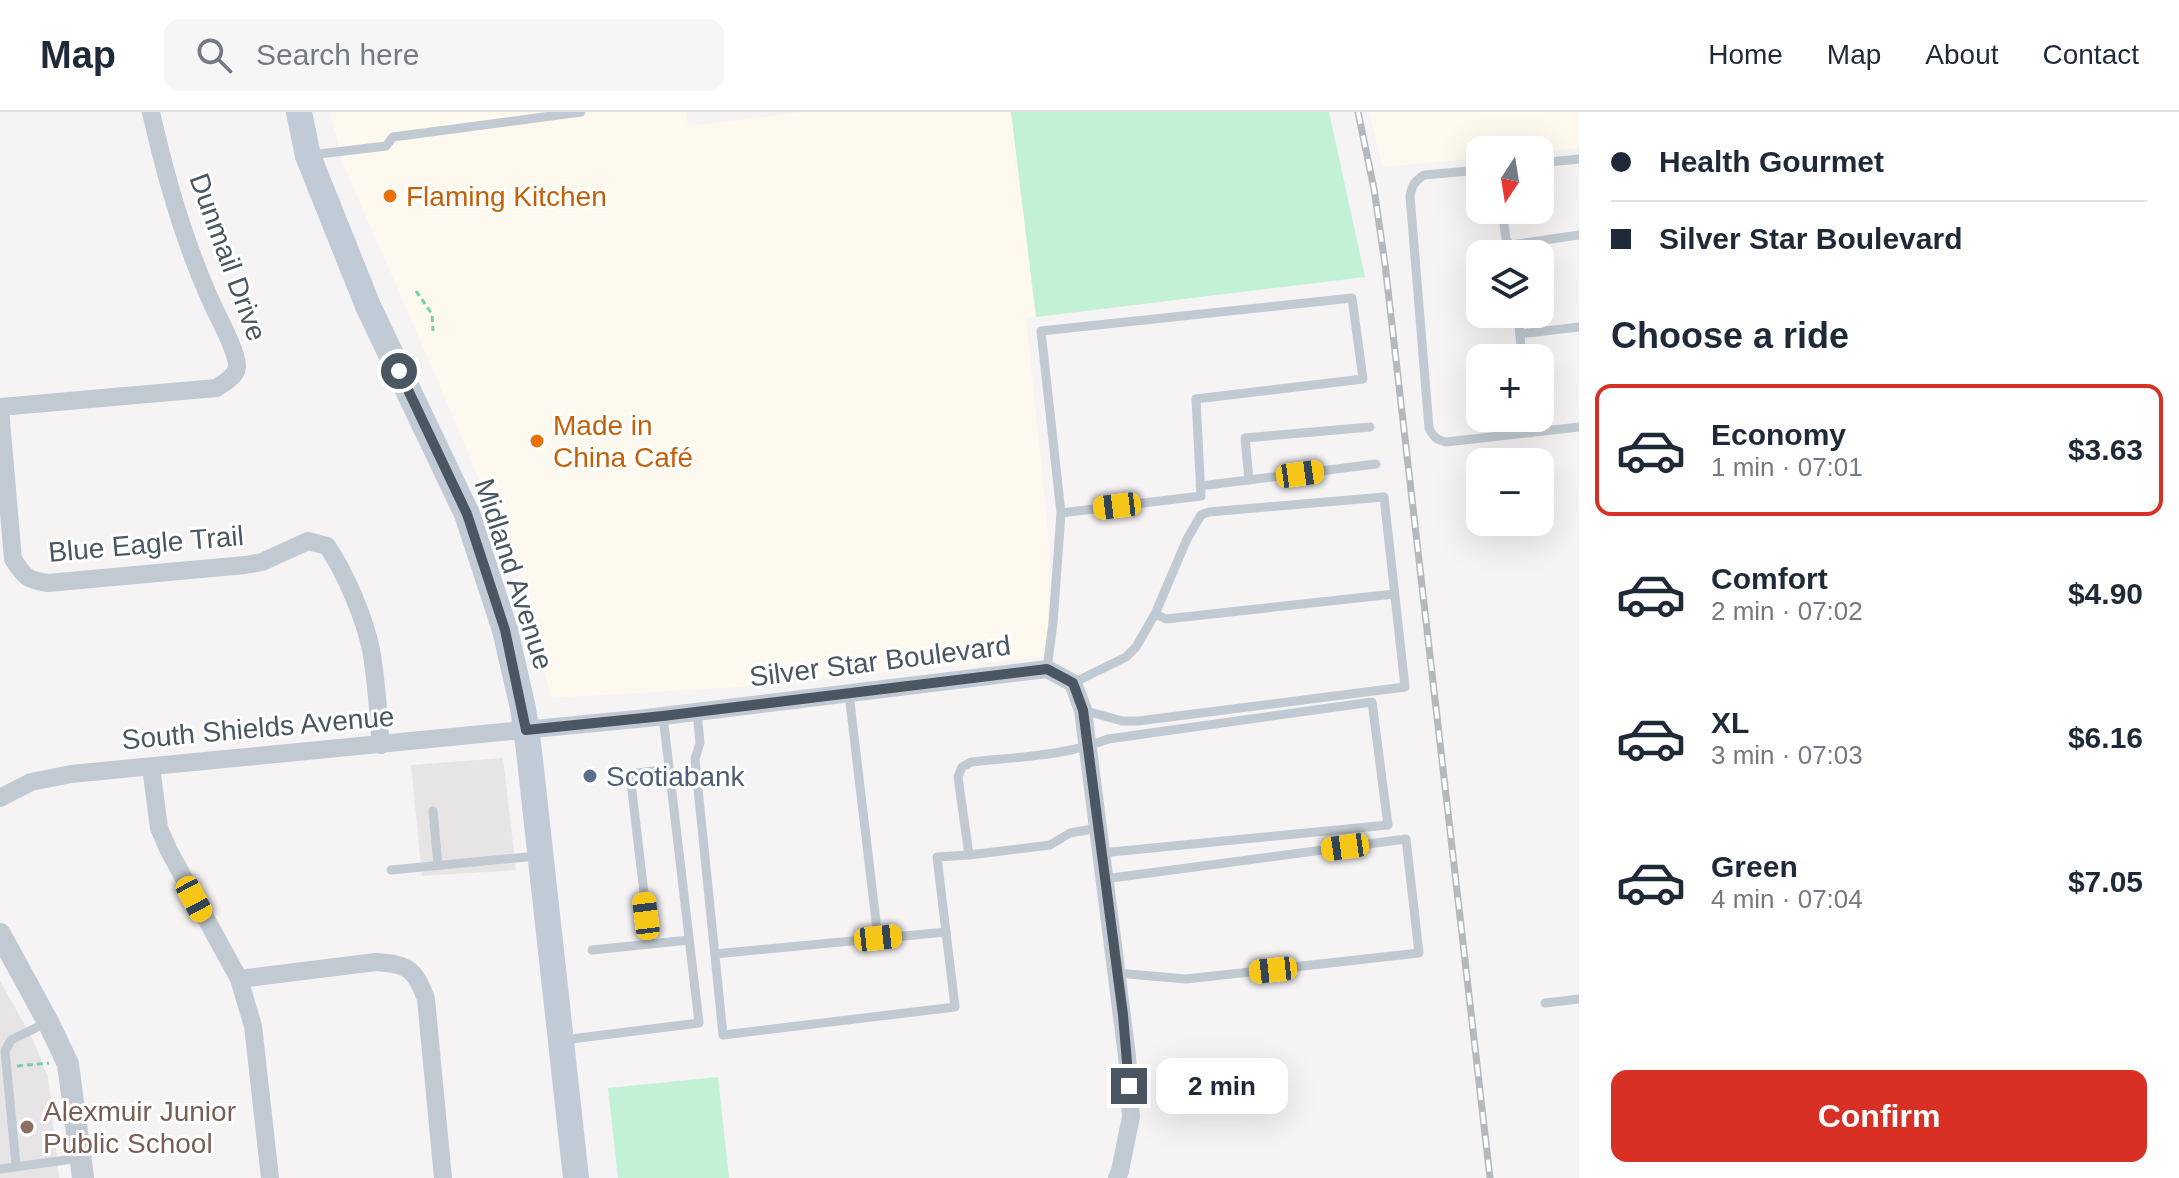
<!DOCTYPE html>
<html lang="en">
<head>
<meta charset="utf-8">
<style>
  :root { --surface:#fff; --page:#f6f6f7; --text:#1f2937; --muted:#747a83; --line:#e0e1e3; --accent:#d93025 }
  body { margin:0; font-family:Arial,sans-serif; background:var(--page); color:var(--text); height:100vh; display:flex; flex-direction:column; font-size:30px; white-space:nowrap }
  * { box-sizing:border-box; margin:0 }
  p { font-size:26px; color:var(--muted) }
  .icon { flex:none; width:44px; height:44px; fill:none; stroke:currentColor; stroke-width:2; stroke-linecap:round; stroke-linejoin:round }
  .map { position:relative; flex:1; overflow:hidden }
  .side { display:flex; flex-direction:column; background:var(--surface); width:600px }
  .side>* { flex:none }
  .hud { display:grid; align-content:center; height:176px; padding:0 32px; background:var(--surface) }
  .needle { width:52px; rotate:192deg }
  .tools { position:absolute; left:1466px; top:24px; display:grid; gap:16px }
  .tools a { display:grid; place-items:center; width:88px; height:88px; border-radius:16px; background:var(--surface); box-shadow:0 8px 32px #0002; font-size:40px }
  .end { position:absolute; width:36px; height:36px; margin:-18px; border:10px solid #4a5661; background:#fff; box-shadow:0 0 0 4px #fff }
  .from { border-radius:50% }
  .bubble { position:absolute; height:56px; border-radius:16px; background:var(--surface); box-shadow:0 8px 32px #0002; font-size:26px; font-weight:600; line-height:56px; text-align:center }
  .car { position:absolute; width:24px; height:48px; margin:-24px -12px; border-radius:10px; box-shadow:0 0 6px 2px #0007; background:linear-gradient(#f5c518 24%,#345 0 40%,#f5c518 0 76%,#345 0 86%,#f5c518 0) }
  .hud b { display:flex; align-items:center; gap:28px; height:76px; font-size:30px }
  .hud b+b { border-top:2px solid var(--line) }
  .hud i { width:20px; height:20px; background:var(--text) }
  ul { padding:0; list-style:none }
  li { display:flex; align-items:center; gap:24px; height:132px; margin:0 16px 12px; padding:0 16px; border:4px solid transparent; border-radius:16px }
  li div { flex:1 }
  li b { display:block; font-size:30px }
  li em { font-style:normal; font-weight:600 }
  li.on { border-color:var(--accent) }
  li>.icon { width:72px; height:72px; stroke-width:1.5 }
  h2 { padding:0 32px; font-size:36px; line-height:96px }
  .cta { display:flex; gap:16px; margin-top:auto; padding:16px 32px }
  .cta a { flex:1; height:92px; border-radius:16px; background:var(--accent); color:#fff; font-size:32px; font-weight:600; line-height:92px; text-align:center }
  header { display:flex; align-items:center; gap:48px; box-sizing:border-box; height:112px; padding:0 40px; background:var(--surface); border-bottom:2px solid var(--line) }
  header strong { font-size:38px }
  nav { display:flex; gap:44px; margin-inline-start:auto; font-size:28px }
  .search { width:560px; height:72px; background:var(--page); display:flex; align-items:center; gap:20px; box-sizing:border-box; padding:0 28px; border-radius:16px; color:var(--muted); font-size:30px }
  main { display:flex; flex:1; min-height:0 }
  .map>svg:first-child { display:block }
  .commercial { fill:#fdf9ef }
  .education { fill:#e6e4e5 }
  .green { fill:#c3f1d5 }
  .lines { fill:none; stroke-linecap:round; stroke-linejoin:round }
  .path { stroke:#7ad0a6; stroke-width:3; stroke-dasharray:6 4; stroke-linecap:butt }
  .service { stroke:#c1cad2; stroke-width:9 }
  .minor { stroke:#c1cad2; stroke-width:18 }
  .tertiary { stroke:#c1cad2; stroke-width:22 }
  .secondary { stroke:#c1cbd6; stroke-width:26 }
  .rail-casing { stroke:#b5b8bd; stroke-width:7 }
  .rail { stroke:#fff; stroke-width:4; stroke-dasharray:12; stroke-linecap:butt }
  .route { stroke:#4a5661; stroke-width:10 }
  .food-dot { fill:#e8710a; stroke:#fff; stroke-width:3 }
  .service-dot { fill:#5c6f8a; stroke:#fff; stroke-width:3 }
  .education-dot { fill:#8d6e63; stroke:#fff; stroke-width:3 }
  .labels { text-anchor:middle; dominant-baseline:central; stroke-width:6; stroke-linejoin:round; paint-order:stroke }
  .food-label { font-size:28px; fill:#c56008; stroke:#fff; text-anchor:start }
  .street-label { font-size:28px; fill:#4a5661; stroke:#fff }
  .service-label { font-size:28px; fill:#4e5e75; stroke:#fff; text-anchor:start }
  .education-label { font-size:28px; fill:#785e54; stroke:#fff; text-anchor:start }
</style>
</head>
<body>
<header>
<strong>Map</strong>
<div class="search"><svg class="icon" aria-label="search" viewBox="0 0 24 24"><circle cx="10" cy="10" r="6"/><path d="M15 15l6 6"/></svg>Search here</div>
<nav><a>Home</a><a>Map</a><a>About</a><a>Contact</a></nav>
</header>
<main>
<div class="map">
<svg width="1579" height="1066" viewBox="0 0 1579 1066">
  <rect width="100%" height="100%" fill="#f5f3f3"/>
  <g class="commercial">
    <path d="M330,0h356l2,14 116,-14h207l25,205 -10,1 24,231 -3,108 -307,30 -189,11 -29,-114 -81,-196 -97,-222z"/>
    <path d="M1369,0h210v36l-39,4v-2h-60v8l-97,9z"/>
  </g>
  <g class="education">
    <path d="M503,646l13,112 -94,6 -11,-111z"/>
    <path d="M0,869l33,59 15,37 11,101h-59z"/>
  </g>
  <g class="green">
    <path d="M1011,0h318l36,165 -329,40z"/>
    <path d="M718,965l11,101h-111l-10,-90z"/>
  </g>
  <g class="lines">
    <g class="path">
      <path d="M416,179l16,23 1,17"/>
      <path d="M17,954l32,-3"/>
    </g>
    <g class="service">
      <path d="M311,43l75,-9 7,-9 188,-25"/>
      <path d="M1540,51l39,-4"/>
      <path d="M1480,58l-56,5c-9,6 -12,10 -14,21l19,232c4,9 8,12 17,14l133,-15"/>
      <path d="M1502,98l4,29 4,6 69,-10"/>
      <path d="M1518,202l4,44"/>
      <path d="M1520,222l59,-7"/>
      <path d="M1528,306l2,15"/>
      <path d="M1249,368l-4,-42 125,-11"/>
      <path d="M1200,374l176,-22"/>
      <path d="M1155,502l11,5 228,-25"/>
      <path d="M1047,557l6,-46 8,-110 140,-17 -5,-97 167,-20 -11,-81 -311,33 20,182"/>
      <path d="M1073,571l53,-26 10,-10 19,-33 32,-75 14,-24 8,-3 175,-15 21,190 -267,34h-16l-39,-11"/>
      <path d="M849,582l29,244"/>
      <path d="M697,600l3,31 -5,16 28,276 232,-28 -18,-150 32,-2"/>
      <path d="M433,699l5,54"/>
      <path d="M1098,716l-28,5 -20,12 -81,10 -11,-78 4,-10 9,-5c46,-5 94,-6 137,-23l264,-37 16,123 -287,28"/>
      <path d="M391,758l146,-14"/>
      <path d="M1104,767l302,-40 13,114 -233,26 -69,-6"/>
      <path d="M650,832l-20,-170 39,-5"/>
      <path d="M592,838l97,-10"/>
      <path d="M715,842l231,-22"/>
      <path d="M1545,891l34,-4"/>
      <path d="M563,928l136,-17 -36,-307"/>
      <path d="M16,1053l-11,-114 6,-11 37,-18"/>
      <path d="M0,1057l80,-11"/>
    </g>
    <g class="minor">
      <path d="M0,295l216,-19c8,-5 20,-11 21,-21 1,-12 -16,-45 -22,-57 -29,-62 -49,-131 -64,-198"/>
      <path d="M0,297l13,150c11,17 13,21 35,24l197,-18 17,-3 46,-21 19,5c18,26 38,73 44,104 6,32 7,64 10,95"/>
      <path d="M151,655l8,61 9,21 71,130 14,47 17,152"/>
      <path d="M0,686l31,-16 40,-8 576,-56 400,-49 26,14 10,27 44,346 4,61 -11,54 -3,7"/>
      <path d="M239,867l137,-17c32,2 39,7 50,37l17,179"/>
    </g>
    <path class="tertiary" d="M0,822l48,88 20,42 15,114"/>
    <path class="secondary" d="M299,0l9,44 60,150 99,208 38,116 18,78 6,43 47,427"/>
    <g class="rail-casing">
      <path id="rail" d="M1358,0l16,77 11,75 105,914"/>
    </g>
    <use href="#rail" class="rail"/>
  </g>
  <g class="lines">
    <path class="route" d="M399,259l68,143 38,116 21,100 137,-14 384,-47 26,14 10,27 40,305 6,71"/>
  </g>
  <g class="food-dot">
    <circle cx="390" cy="84" r="8"/>
    <circle cx="537" cy="329" r="8"/>
  </g>
  <circle class="service-dot" cx="590" cy="664" r="8"/>
  <circle class="education-dot" cx="27" cy="1015" r="8"/>
  <g class="labels">
    <g class="food-label">
      <text x="406" y="84">Flaming Kitchen</text>
      <text x="553" y="313">Made in<tspan x="553" dy="32">China Café</tspan></text>
    </g>
    <g class="street-label">
      <text transform="translate(228 145) rotate(70)">Dunmail Drive</text>
      <text transform="translate(146 432) rotate(-5)">Blue Eagle Trail</text>
      <text transform="translate(514 462) rotate(72)">Midland Avenue</text>
      <text transform="translate(880 549) rotate(-7)">Silver Star Boulevard</text>
      <text transform="translate(258 616) rotate(-5)">South Shields Avenue</text>
    </g>
    <g class="service-label">
      <text x="606" y="664">Scotiabank</text>
    </g>
    <g class="education-label">
      <text x="43" y="999">Alexmuir Junior<tspan x="43" dy="32">Public School</tspan></text>
    </g>
  </g>
</svg>
<div class="tools">
<a><svg class="needle" viewBox="-14 -14 28 28"><path d="M0-13l5 13h-10z" fill="#e53935"/><path d="M0 13l5-13h-10z" fill="#747a83"/></svg></a>
<a><svg class="icon" aria-label="layers" viewBox="0 0 24 24"><path d="M12 4l9 5-9 5-9-5zM3 14l9 5 9-5"/></svg></a>
<a>+</a>
<a>−</a>
</div>
<i class="end from" style="left:399px;top:259px"></i>
<i class="end" style="left:1129px;top:974px"></i>
<div class="bubble" style="left:1156px;top:946px;width:132px">2 min</div>
<i class="car" style="left:1300px;top:362px;rotate:82deg"></i>
<i class="car" style="left:1117px;top:394px;rotate:263deg"></i>
<i class="car" style="left:1345px;top:735px;rotate:262deg"></i>
<i class="car" style="left:194px;top:787px;rotate:152deg"></i>
<i class="car" style="left:646px;top:804px;rotate:353deg"></i>
<i class="car" style="left:878px;top:826px;rotate:84deg"></i>
<i class="car" style="left:1273px;top:858px;rotate:264deg"></i>
</div>
<section class="side">
<div class="hud">
<b><i class="from"></i>Health Gourmet</b>
<b><i></i>Silver Star Boulevard</b>
</div>
<h2>Choose a ride</h2>
<ul>
<li class="on"><svg class="icon" aria-label="car" viewBox="0 0 24 24"><path d="M5 17H2v-5l4-1 3-4h7l3 4 3 1v5h-3M9 17h6M6 11h13"/><circle cx="7" cy="17" r="2"/><circle cx="17" cy="17" r="2"/></svg><div><b>Economy</b><p>1 min · 07:01</p></div><em>$3.63</em></li>
<li><svg class="icon" aria-label="car" viewBox="0 0 24 24"><path d="M5 17H2v-5l4-1 3-4h7l3 4 3 1v5h-3M9 17h6M6 11h13"/><circle cx="7" cy="17" r="2"/><circle cx="17" cy="17" r="2"/></svg><div><b>Comfort</b><p>2 min · 07:02</p></div><em>$4.90</em></li>
<li><svg class="icon" aria-label="car" viewBox="0 0 24 24"><path d="M5 17H2v-5l4-1 3-4h7l3 4 3 1v5h-3M9 17h6M6 11h13"/><circle cx="7" cy="17" r="2"/><circle cx="17" cy="17" r="2"/></svg><div><b>XL</b><p>3 min · 07:03</p></div><em>$6.16</em></li>
<li><svg class="icon" aria-label="car" viewBox="0 0 24 24"><path d="M5 17H2v-5l4-1 3-4h7l3 4 3 1v5h-3M9 17h6M6 11h13"/><circle cx="7" cy="17" r="2"/><circle cx="17" cy="17" r="2"/></svg><div><b>Green</b><p>4 min · 07:04</p></div><em>$7.05</em></li>
</ul>
<div class="cta"><a>Confirm</a></div>
</section>
</main>
</body>
</html>
